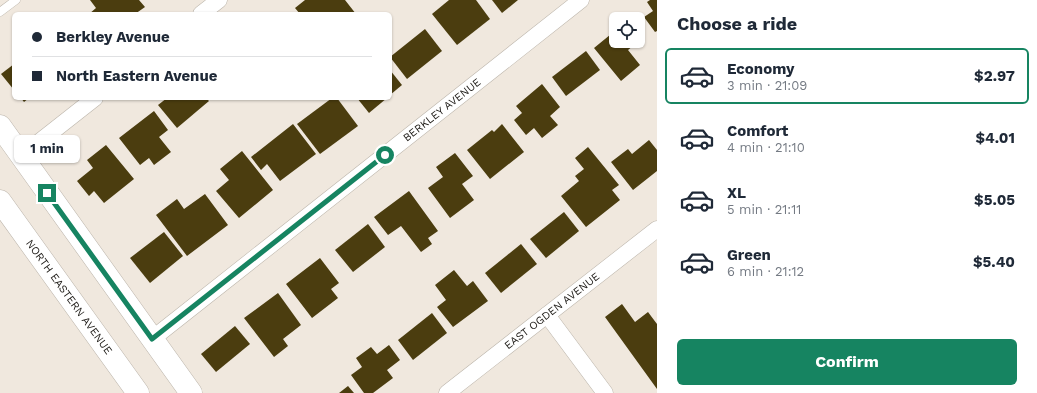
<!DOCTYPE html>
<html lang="en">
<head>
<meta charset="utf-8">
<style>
  :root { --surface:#fff; --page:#f2f2f3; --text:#1f2937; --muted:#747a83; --line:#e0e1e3; --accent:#168461 }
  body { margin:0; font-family:"Work Sans",sans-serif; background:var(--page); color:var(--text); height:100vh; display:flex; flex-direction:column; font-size:15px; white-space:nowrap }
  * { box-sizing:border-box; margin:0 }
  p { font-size:13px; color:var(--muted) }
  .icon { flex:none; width:22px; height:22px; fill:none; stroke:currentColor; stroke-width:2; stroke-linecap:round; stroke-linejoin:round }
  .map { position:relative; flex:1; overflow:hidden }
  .details { display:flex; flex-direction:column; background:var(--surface); width:380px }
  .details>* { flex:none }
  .hud { position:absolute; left:12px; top:12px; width:380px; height:88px; border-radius:6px; box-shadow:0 1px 3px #0004; display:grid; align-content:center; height:88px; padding:0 20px; background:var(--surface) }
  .tools { position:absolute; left:609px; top:12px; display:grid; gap:8px }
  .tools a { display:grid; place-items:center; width:36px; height:36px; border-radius:6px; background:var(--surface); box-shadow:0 1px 3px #0004; font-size:20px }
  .end { position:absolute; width:18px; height:18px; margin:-9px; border:5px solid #168461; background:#fff; box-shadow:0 0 0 2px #fff }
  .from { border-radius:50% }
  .bubble { position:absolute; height:28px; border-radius:6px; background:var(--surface); box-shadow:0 1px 3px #0004; font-size:13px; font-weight:700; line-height:28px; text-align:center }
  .hud b { display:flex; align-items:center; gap:14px; height:38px; font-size:15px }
  .hud b+b { border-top:1px solid var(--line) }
  .hud i { width:10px; height:10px; background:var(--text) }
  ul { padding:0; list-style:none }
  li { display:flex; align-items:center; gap:12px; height:56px; margin:0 8px 6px; padding:0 12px; border:2px solid transparent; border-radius:6px }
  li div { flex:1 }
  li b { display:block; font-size:15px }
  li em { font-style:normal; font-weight:700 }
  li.active { border-color:var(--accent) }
  li>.icon { width:36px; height:36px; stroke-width:1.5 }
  h2 { padding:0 20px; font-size:18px; line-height:48px }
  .primary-button { display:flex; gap:8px; margin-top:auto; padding:8px 20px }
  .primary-button a { flex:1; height:46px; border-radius:6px; background:var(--accent); color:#fff; font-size:16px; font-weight:700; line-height:46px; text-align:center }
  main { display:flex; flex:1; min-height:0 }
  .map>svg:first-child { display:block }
  .building { fill:#4b3d0f }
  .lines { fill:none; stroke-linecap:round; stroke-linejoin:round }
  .lane-casing { stroke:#bcb5ab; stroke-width:9 }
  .street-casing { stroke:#bcb5ab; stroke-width:17 }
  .primary-casing { stroke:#bcb5ab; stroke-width:23 }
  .lane { stroke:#fff; stroke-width:8 }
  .street { stroke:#fff; stroke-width:16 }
  .primary { stroke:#fff; stroke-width:22 }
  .route { stroke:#168461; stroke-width:5 }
  .labels { text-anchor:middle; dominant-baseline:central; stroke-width:4; stroke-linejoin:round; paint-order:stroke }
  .street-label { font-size:11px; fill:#23201c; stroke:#fff }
</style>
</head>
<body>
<main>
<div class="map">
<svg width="657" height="393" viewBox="0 0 657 393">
  <rect width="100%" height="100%" fill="#f0e8de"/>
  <g class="building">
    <path d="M90,0h49l6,7 -10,7h-46l7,-6z"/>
    <path d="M305,0h40l11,14h-20l-2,-2 -2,2h-32l-5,-6z"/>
    <path d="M449,0h27l14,19 -33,26 -25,-31z"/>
    <path d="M492,0h26l-16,13z"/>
    <path d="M650,0h7v31l-2,1 -11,-15 9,-6 -6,-9z"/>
    <path d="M425,29l17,22 -35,28 -17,-22z"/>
    <path d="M616,30v11h22v-11l6,7 -16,13 12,15 -19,16 -27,-33z"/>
    <path d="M586,51l14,19 -34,26 -14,-19z"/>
    <path d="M14,64v26l-13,-16z"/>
    <path d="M390,70l12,15 -12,10z"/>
    <path d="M542,84l18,23 -10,9 8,9 -16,13 -8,-10 -8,7 -12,-15 8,-7 -6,-7z"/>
    <path d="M21,98h8l-5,4z"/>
    <path d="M167,98h39l3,3 -32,27 -19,-23z"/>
    <path d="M332,98h5l21,28 -38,28 -23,-30z"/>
    <path d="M357,98h30l-18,15z"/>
    <path d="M154,111l14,19 -9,7 12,15 -17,13 -5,-7 -9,7 -21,-27z"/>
    <path d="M293,124l23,30 -36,27 -13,-17 -6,6 -10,-13z"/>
    <path d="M502,124l22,28 -34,27 -23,-29 25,-20 2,2z"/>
    <path d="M649,140l8,10v21l-24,19 -22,-28 17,-13 4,5z"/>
    <path d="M106,145l28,34 -30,24 -10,-12 -5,5 -12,-15 16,-13 -6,-8z"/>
    <path d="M588,147l31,38 -7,5 8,10 -34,27 -25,-31 18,-15 -4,-5 9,-7 -9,-11z"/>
    <path d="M242,151l31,39 -34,28 -23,-27 13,-11 -9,-11z"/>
    <path d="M455,153l18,23 -11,8 12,16 -24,18 -22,-30 15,-11 -7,-10z"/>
    <path d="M409,191l29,40 -10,7 4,6 -11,8 -20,-26 -13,9 -14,-18z"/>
    <path d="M205,194l23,31 -41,31 -31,-41 21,-16 7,10z"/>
    <path d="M564,212l15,19 -33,27 -16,-19z"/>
    <path d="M368,224l17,23 -32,25 -18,-22z"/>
    <path d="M164,232l19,24 -33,27 -20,-25z"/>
    <path d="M521,244l16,20 -36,29 -16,-20z"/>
    <path d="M320,258l19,25 -8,6 7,9 -26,20 -26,-34z"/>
    <path d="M454,270l13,16 6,-5 15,20 -35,26 -16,-20 9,-7 -11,-15z"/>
    <path d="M278,293l23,32 -18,14 5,7 -14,11 -30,-39z"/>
    <path d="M622,304l13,18 13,-10 9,12v65l-52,-72z"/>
    <path d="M432,313l15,20 -34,27 -15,-20z"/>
    <path d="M235,326l15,18 -34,28 -15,-18z"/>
    <path d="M389,345l11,15 -13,10 6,8 -20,15h-9l-13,-18 11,-8 -6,-9 15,-11 6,7z"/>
    <path d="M348,386l6,7h-15z"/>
  </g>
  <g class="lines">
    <g class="lane-casing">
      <path id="lane" d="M0,12l16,-12"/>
    </g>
    <g class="street-casing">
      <g id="street">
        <path d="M201,14l18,-14"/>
        <path d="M20,157l75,-59"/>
        <path d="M547,315l58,78"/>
        <path d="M152,339l429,-339"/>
        <path d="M447,393l210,-164"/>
      </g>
    </g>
    <g class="primary-casing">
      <g id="primary">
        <path d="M0,126l191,267"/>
        <path d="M0,201l138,192"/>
      </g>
    </g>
    <use href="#lane" class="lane"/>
    <use href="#street" class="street"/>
    <use href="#primary" class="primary"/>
  </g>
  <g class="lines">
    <path class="route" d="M47,193l105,146 233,-184"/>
  </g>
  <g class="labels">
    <g class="street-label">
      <text transform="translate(442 110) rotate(-38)">BERKLEY AVENUE</text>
      <text transform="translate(69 297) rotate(54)">NORTH EASTERN AVENUE</text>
      <text transform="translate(552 311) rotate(-38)">EAST OGDEN AVENUE</text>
    </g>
  </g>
</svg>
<div class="tools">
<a><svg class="icon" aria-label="locate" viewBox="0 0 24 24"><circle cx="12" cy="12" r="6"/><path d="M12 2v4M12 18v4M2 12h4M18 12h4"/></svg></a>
</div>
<i class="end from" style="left:385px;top:155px"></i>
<i class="end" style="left:47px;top:193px"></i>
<div class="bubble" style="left:14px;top:135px;width:66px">1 min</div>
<div class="hud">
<b><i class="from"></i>Berkley Avenue</b>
<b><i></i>North Eastern Avenue</b>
</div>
</div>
<section class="details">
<h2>Choose a ride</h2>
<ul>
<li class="active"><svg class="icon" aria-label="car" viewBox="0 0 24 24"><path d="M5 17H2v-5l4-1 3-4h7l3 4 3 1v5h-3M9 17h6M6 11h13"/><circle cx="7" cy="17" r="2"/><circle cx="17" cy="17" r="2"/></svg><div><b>Economy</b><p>3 min · 21:09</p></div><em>$2.97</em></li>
<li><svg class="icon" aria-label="car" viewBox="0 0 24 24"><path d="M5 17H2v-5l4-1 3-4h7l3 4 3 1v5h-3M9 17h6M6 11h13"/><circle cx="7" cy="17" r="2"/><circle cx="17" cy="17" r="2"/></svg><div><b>Comfort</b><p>4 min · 21:10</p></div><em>$4.01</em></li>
<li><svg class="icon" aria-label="car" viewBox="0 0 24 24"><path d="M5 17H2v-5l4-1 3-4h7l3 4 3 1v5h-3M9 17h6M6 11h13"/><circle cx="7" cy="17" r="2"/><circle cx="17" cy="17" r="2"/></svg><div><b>XL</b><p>5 min · 21:11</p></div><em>$5.05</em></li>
<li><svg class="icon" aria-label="car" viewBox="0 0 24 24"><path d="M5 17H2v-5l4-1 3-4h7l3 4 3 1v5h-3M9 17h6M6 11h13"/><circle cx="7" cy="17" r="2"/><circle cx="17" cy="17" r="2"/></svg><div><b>Green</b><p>6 min · 21:12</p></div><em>$5.40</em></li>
</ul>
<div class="primary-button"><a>Confirm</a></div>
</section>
</main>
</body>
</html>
